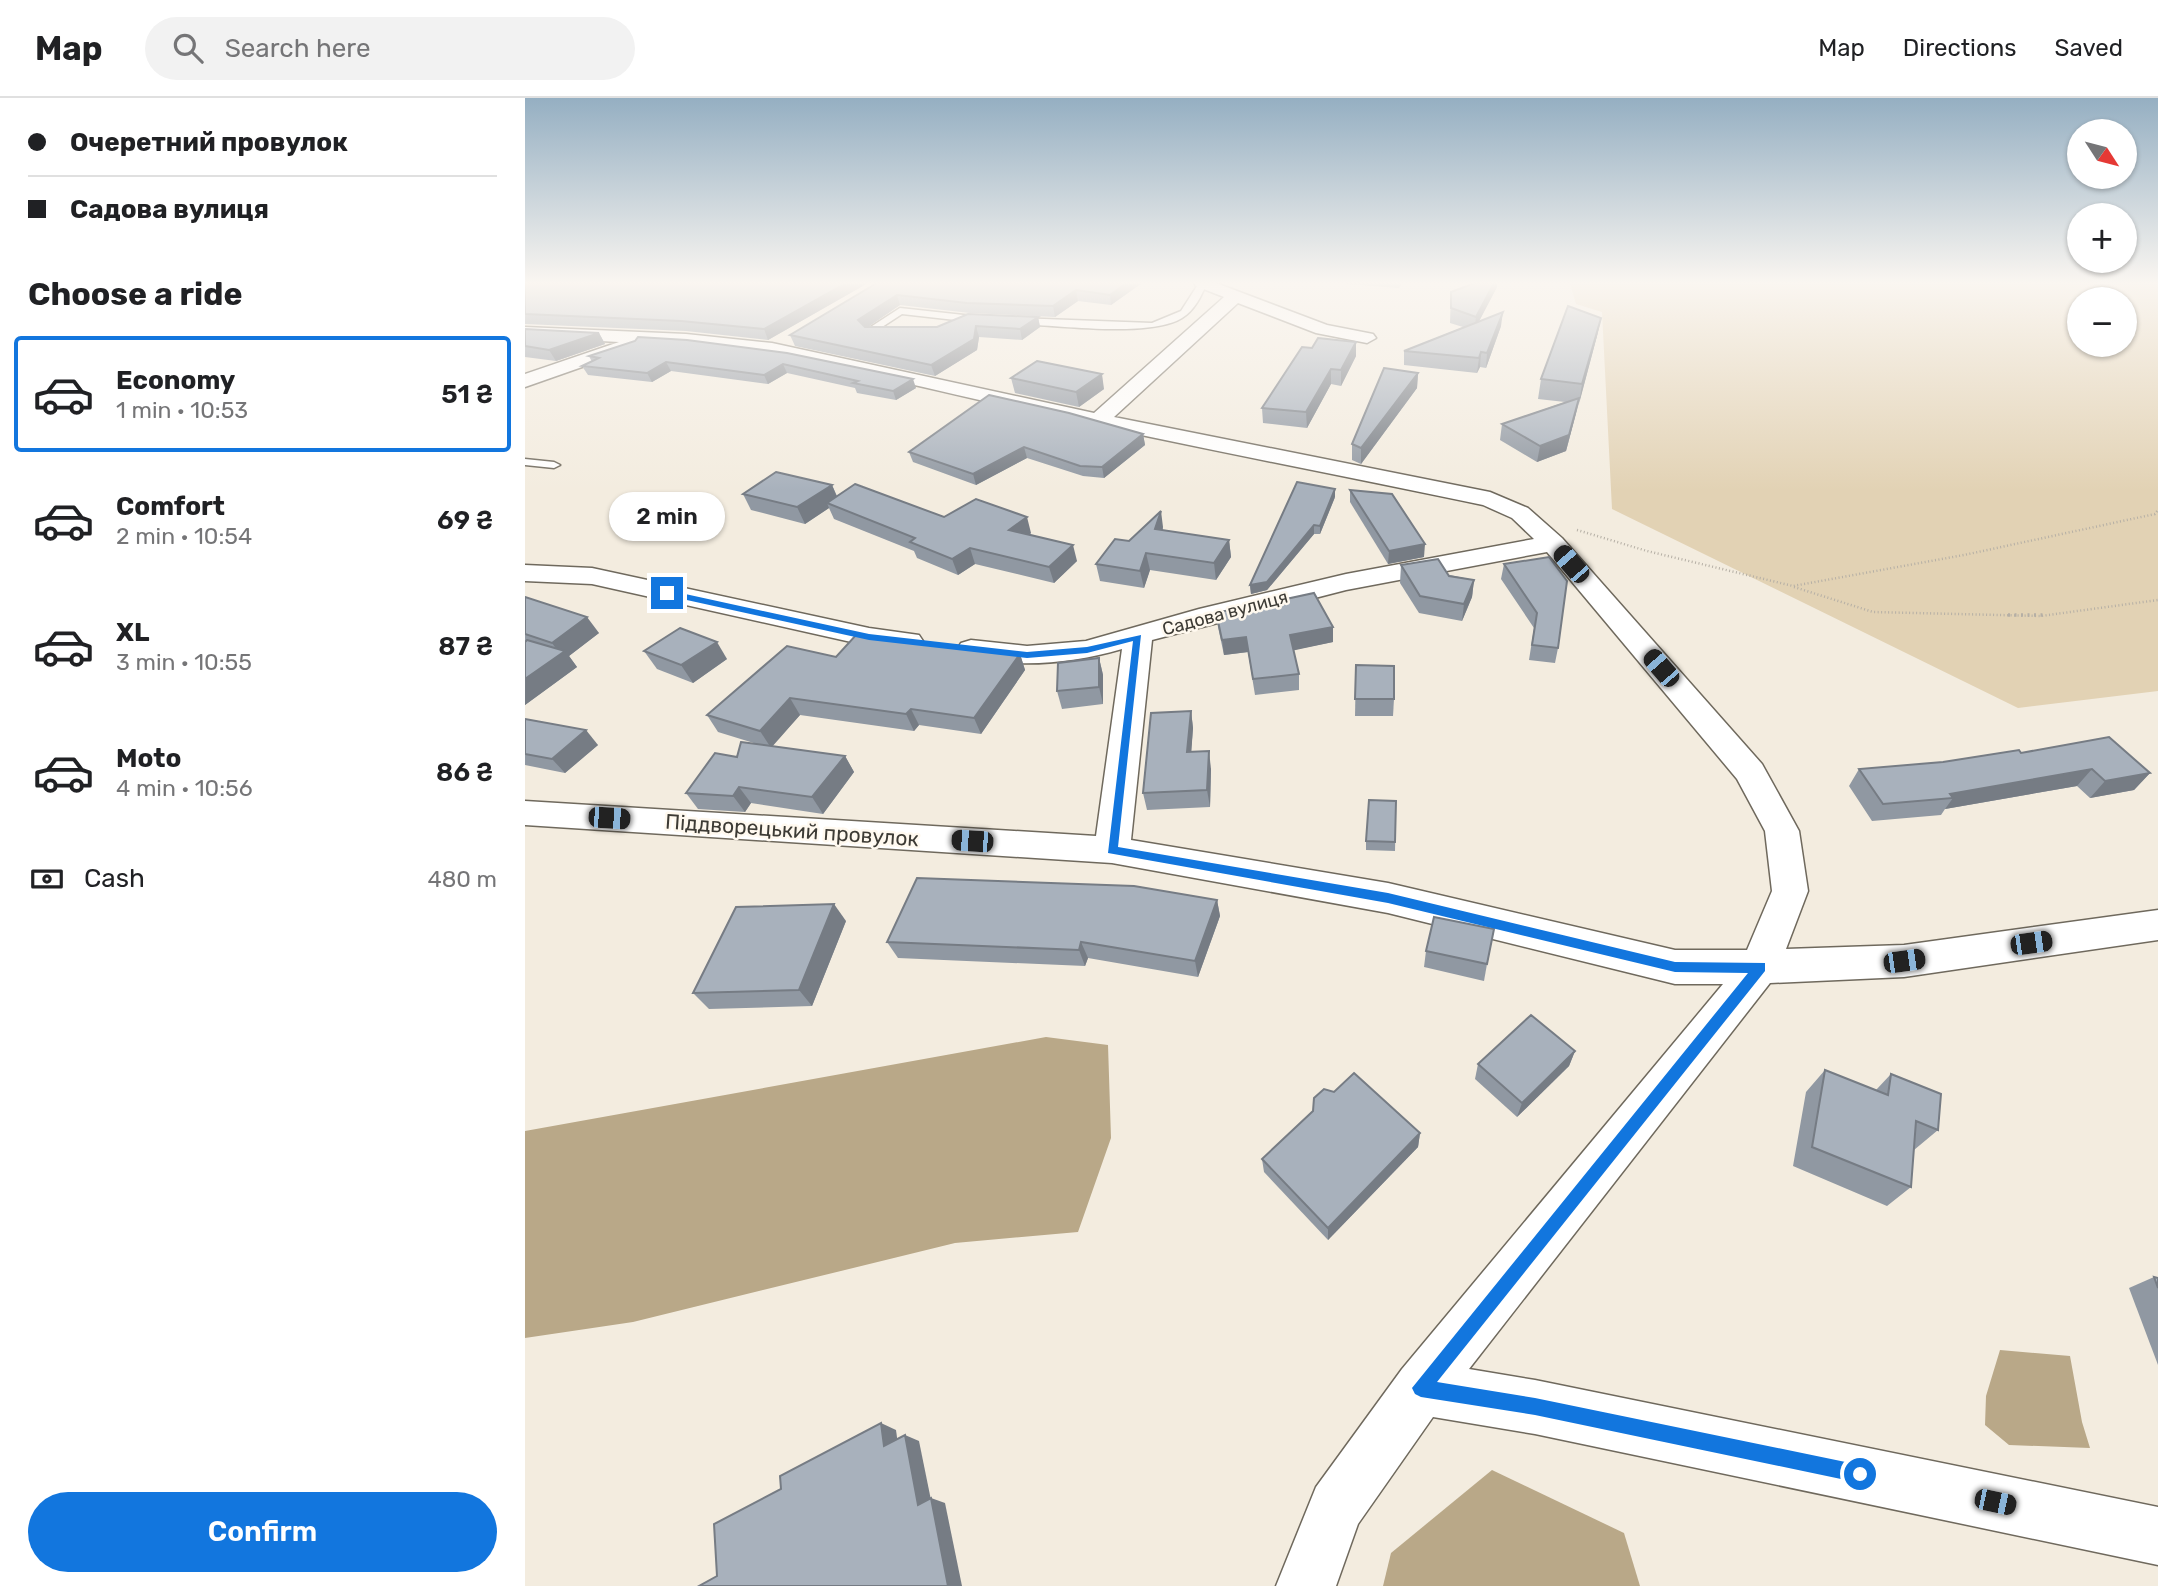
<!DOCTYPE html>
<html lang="en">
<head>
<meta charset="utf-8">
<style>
  :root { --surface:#fff; --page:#f2f2f2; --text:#202124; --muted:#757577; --line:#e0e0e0; --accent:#1276de }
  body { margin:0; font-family:Rubik,sans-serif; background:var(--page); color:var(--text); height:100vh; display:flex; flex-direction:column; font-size:26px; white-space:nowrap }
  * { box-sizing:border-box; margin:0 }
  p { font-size:23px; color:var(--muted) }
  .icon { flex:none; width:38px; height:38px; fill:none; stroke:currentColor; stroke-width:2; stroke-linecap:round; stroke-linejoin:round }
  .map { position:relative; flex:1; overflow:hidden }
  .drawer { display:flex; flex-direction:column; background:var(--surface); width:525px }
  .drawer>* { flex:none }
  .hud { display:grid; align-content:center; height:154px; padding:0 28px; background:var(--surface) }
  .needle { width:46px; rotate:126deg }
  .controls { position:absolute; left:1542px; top:21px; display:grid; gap:14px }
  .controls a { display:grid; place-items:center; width:70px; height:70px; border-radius:50%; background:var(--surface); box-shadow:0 2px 5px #0004; font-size:35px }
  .end { position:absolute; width:32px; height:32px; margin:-16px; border:9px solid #1276de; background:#fff; box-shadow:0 0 0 4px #fff }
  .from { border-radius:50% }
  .bubble { position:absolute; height:49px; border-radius:24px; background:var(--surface); box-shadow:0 2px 5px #0004; font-size:23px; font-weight:600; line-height:49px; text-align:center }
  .car { position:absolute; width:21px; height:42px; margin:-21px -10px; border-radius:9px; box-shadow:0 0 5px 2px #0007; background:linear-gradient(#222 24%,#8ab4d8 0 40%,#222 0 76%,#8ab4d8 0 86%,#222 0) }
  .hud b { display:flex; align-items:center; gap:24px; height:66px; font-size:26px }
  .hud b+b { border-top:2px solid var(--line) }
  .hud i { width:18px; height:18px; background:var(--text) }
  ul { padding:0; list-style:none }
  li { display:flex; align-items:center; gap:21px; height:116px; margin:0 14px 10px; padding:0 14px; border:4px solid transparent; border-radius:7px }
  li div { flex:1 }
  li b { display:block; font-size:26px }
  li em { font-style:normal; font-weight:600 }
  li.active { border-color:var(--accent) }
  li>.icon { width:63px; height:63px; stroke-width:1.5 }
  h2 { padding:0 28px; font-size:32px; line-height:84px }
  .pay { display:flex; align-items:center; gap:18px; height:77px; padding:0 28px; font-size:26px }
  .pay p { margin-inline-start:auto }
  .primary-button { display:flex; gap:14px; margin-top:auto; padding:14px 28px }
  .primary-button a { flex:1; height:80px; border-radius:42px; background:var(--accent); color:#fff; font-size:28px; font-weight:600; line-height:80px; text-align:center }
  header { display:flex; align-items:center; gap:42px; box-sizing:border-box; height:98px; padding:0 35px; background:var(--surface); border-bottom:2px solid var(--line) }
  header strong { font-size:33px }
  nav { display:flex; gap:38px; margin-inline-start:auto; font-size:24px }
  .search { width:490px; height:63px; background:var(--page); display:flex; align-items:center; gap:18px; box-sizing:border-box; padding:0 24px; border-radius:38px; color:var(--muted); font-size:26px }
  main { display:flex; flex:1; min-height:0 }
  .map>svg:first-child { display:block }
  .green { fill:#e2d2b4; fill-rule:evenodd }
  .water { fill:#b9a888 }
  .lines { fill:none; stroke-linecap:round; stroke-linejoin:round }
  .service-casing { stroke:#6f695d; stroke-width:3 }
  .minor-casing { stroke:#6f695d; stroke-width:3 }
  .path-far1 { stroke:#b5afa5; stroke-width:2.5; stroke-dasharray:1 2.5; stroke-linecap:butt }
  .path { stroke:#b5afa5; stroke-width:3.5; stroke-dasharray:2 4.5; stroke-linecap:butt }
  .service { fill:#fff; fill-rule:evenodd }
  .minor { fill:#fff; fill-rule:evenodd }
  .wall { fill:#9098a2 }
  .shaded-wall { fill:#767c84 }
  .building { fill:#a8b1bc; stroke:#767c84; stroke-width:2 }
  .route { fill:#1276de }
  .labels { text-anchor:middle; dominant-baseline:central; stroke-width:5; stroke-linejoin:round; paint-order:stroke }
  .far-street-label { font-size:18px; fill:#3d3b35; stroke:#fff9ef }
  .street-label { font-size:21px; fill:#3d3b35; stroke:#fff9ef }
</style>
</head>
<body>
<header>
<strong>Map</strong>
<div class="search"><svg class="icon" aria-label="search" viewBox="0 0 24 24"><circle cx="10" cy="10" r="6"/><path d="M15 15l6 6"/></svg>Search here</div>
<nav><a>Map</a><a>Directions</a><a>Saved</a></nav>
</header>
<main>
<section class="drawer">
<div class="hud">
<b><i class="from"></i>Очеретний провулок</b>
<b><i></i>Садова вулиця</b>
</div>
<h2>Choose a ride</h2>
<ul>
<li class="active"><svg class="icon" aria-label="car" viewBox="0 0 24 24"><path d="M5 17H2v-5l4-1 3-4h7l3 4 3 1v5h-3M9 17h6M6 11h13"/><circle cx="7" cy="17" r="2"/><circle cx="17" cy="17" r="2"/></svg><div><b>Economy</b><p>1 min · 10:53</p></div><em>51 ₴</em></li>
<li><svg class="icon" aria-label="car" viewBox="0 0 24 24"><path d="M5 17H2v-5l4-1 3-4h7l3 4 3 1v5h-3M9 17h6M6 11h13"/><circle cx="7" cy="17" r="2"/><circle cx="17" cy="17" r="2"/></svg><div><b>Comfort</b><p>2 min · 10:54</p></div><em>69 ₴</em></li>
<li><svg class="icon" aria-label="car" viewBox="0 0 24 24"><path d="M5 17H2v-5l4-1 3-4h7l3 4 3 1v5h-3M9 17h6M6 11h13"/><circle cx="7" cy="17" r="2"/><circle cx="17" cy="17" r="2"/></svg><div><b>XL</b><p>3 min · 10:55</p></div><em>87 ₴</em></li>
<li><svg class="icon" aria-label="car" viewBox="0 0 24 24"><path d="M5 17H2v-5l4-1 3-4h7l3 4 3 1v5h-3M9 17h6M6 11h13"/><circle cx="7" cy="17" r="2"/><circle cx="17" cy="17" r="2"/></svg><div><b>Moto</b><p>4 min · 10:56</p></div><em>86 ₴</em></li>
</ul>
<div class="pay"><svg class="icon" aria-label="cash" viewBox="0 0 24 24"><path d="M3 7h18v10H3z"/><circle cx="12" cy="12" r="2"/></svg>Cash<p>480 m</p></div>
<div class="primary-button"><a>Confirm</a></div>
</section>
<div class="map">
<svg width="1633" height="1488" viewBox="0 0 1633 1488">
  <rect width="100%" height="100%" fill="#f3ecdf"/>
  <path class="green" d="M1045,185h588v408l-140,17 -406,-199 -10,-197 -26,-8zM1554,201h46v46h-46z"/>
  <g class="water">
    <path d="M521,939l62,8 3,93 -33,94 -123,11 -322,79 -108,16v-207z"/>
    <path d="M1475,1252l70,6 12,66 8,26 -81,-3 -24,-20 1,-29z"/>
    <path d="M967,1372l132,63 16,53h-257l8,-33z"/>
  </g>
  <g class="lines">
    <g class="service-casing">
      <g id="service">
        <path d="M674,185h8c-6,13 -12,27 -25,35 -32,20 -125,7 -165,6l-4,-3 4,-3 135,5 29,-12z"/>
        <path d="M375,210l82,9 4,3 -4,3 -80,-9 -23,15 7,1v4h-20v-4z"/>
        <path d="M0,361l29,3 6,3 -6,3 -29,-3z"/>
      </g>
    </g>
    <g class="minor-casing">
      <g id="minor">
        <path d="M669,185h22l111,42 46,9 3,4 -9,5 -51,-10 -78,-30 -124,114 376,75 38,16 34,30 200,226 37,67 9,60 -22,58 118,-4 254,-35v30l-254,37 -134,6 -301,386 66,11 623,127v58l-623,-131 -102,-17 -75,107 -22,62h-60l40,-99 86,-118 321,-385h-48l-287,-71 -276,-50 -587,-38v-24l571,35 26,-187c-52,15 -108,20 -161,6l-4,-6 4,-6 10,-3 56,6 59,-5 113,-32 147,-35 188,-35 -22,-21 -29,-13c-149,-31 -298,-60 -446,-92 -131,-29 -261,-65 -395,-70l-3,4 -114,40v-13l94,-32 -94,-5v-10l161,7 86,9 322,70 130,-116 -28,-11zM1022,454l190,227 28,52 7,60 -25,59h-72l-287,-67 -257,-43 21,-200 194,-50z"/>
        <path d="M0,467l67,3 277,60 50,7 4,6 -4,6 -10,3 -40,-4 -277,-62 -67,-3z"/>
      </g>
    </g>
    <g class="path-far1">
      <path d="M1052,432l70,21 146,35 171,-31 191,-41 3,-4"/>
      <path d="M1269,489l79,25 168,4 117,-16"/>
    </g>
    <path class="path" d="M1483,517h39"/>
    <use href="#service" class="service"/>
    <use href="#minor" class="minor"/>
  </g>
  <g class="wall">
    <path d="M0,185h343l-100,57 -82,-9 -161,-7z"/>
    <path d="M352,185h265l-31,22 -33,-4 -23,16 -85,-4 -70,-8 -32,22h69l101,-10 2,10 -18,13 -43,-3 -2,13 -42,26 -140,-30 -5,-11z"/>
    <path d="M811,185h66l-3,5z"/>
    <path d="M972,189l-18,34 22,5 -15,42 -6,-1 -3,6 -73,-8v-14l59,-24 -13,-4 1,-31z"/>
    <path d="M1076,220l-4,18 -31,115 -29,11 -37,-22 2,-16 63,-22 -27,-3 3,-20z"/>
    <path d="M0,231l74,4 6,11 -49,17 -31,-4z"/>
    <path d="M113,239l278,51 -20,12 -39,-7 -2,-5 -68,-15 -19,11 -97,-13 -19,11 -64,-7 -6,-9 10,-4 -3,-6 46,-15z"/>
    <path d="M777,249l54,9 -15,30 -10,-2 -24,44 -44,-5 -1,-15z"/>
    <path d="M893,275l-1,15 -56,76 -9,-4v-16z"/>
    <path d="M486,280l93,11 -25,18 -64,-14z"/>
    <path d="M618,336l2,11 -41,33 -21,-2 -56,-18 -51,27 -63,-23 -4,-10z"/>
    <path d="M307,387l5,11 194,37 -2,2 48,26 -23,22 -79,-19 -17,11 -41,-17 -3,-7 -80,-32 -5,-11 -24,16 -54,-14 -8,-16z"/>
    <path d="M825,392l74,67 -36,7 -38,-62z"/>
    <path d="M810,399l-15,37h-6l-47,56 -16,4 -1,-9z"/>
    <path d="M638,429v3l66,10 2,17 -15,23 -66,-10 -6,18 -44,-7 -4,-17 33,-23z"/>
    <path d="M979,466l63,17 -9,67 -3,15 -26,-3 5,-32 -33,-49z"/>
    <path d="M876,467l73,15 -2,17 -10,24 -43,-8 -19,-30z"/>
    <path d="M0,499l74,36 -30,23 8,11 -52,38z"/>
    <path d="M761,501l47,28v15l-40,8 6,24v16l-44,5 -7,-43 -24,3 -6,-28 -2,-15 70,-9z"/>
    <path d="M119,553l83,8 -34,24 -36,-14z"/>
    <path d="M495,556l5,16 -44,64 -62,-9 -5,6 -114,-16 -28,31 73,10 9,16 -31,42 -72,-11 -6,9 -47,-3 -12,-16 71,-49 -39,-12 -11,-17 129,-58z"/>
    <path d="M574,560l4,17v29l-41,5 -5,-18z"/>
    <path d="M831,567l38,34 -1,17h-38z"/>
    <path d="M666,613l2,17 -2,24 20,17 -1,38 -63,3 -4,-17z"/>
    <path d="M0,621l73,26 -33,28 -40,-8z"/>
    <path d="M1496,655l129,20 -16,17 -44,8 -13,-12 -132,23 -4,6 -69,6 -23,-35 10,-17 84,-7z"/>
    <path d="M871,703l-1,50 -29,-1v-9z"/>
    <path d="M692,802l3,16 -22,61 -110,-19 -3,8 -187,-8 -11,-16z"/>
    <path d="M321,823l-34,85 -103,3 -16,-16z"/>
    <path d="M901,853l61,13 -3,17 -60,-14z"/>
    <path d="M1050,953l-6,15 -52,51 -42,-38 3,-15z"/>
    <path d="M1300,972l51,20 15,-16 47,56 -24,20 -3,37 -24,19 -94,-40 13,-74z"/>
    <path d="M895,1035l-2,14 -90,93 -64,-68 -2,-13z"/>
    <path d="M1629,1179l4,1v87l-29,-77z"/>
  </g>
  <g class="shaded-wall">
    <path d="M321,185h22l-100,57 -4,-11z"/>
    <path d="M601,185h16l-31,22 -1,-10z"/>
    <path d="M969,185h3v4l-23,44 2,-14z"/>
    <path d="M551,192l2,11 -23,16 -2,-11z"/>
    <path d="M372,197l3,10 -38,26 -4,-11z"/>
    <path d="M978,214l-2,14 -15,42 1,-15z"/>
    <path d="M513,219l2,10 -18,13 -2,-11z"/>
    <path d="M1076,220l-4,18 -18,68 3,-20z"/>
    <path d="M451,228l3,11 -2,13 -42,26 -4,-11z"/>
    <path d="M74,235l6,11 -49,17 -7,-11z"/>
    <path d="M831,244v14l-15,30v-16z"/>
    <path d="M956,254l-1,15 -3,6 2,-15z"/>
    <path d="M141,264l5,9 -19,11 -5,-9z"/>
    <path d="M258,266l4,9 -19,11 -4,-9z"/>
    <path d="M806,271v15l-24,44 -1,-16z"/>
    <path d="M893,275l-1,15 -56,76v-16z"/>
    <path d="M577,276l2,15 -25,18 -3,-15z"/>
    <path d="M388,281l3,9 -20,12 -3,-9z"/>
    <path d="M1054,300l-3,15 -10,38 -29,11 3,-16z"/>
    <path d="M618,336l2,11 -41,33 -2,-11z"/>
    <path d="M499,349l3,11 -51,27 -3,-11z"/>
    <path d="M307,387l7,17 -12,1 2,5 -24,16 -8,-17z"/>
    <path d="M810,391v8l-15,37v-8z"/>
    <path d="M636,413l2,16 -6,18 -2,-16z"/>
    <path d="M502,419l4,16 -17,14 -5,-17z"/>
    <path d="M789,427v9l-47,56 -16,4 -1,-9z"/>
    <path d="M704,442l2,17 -15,23 -2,-17z"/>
    <path d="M900,446l-1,13 -36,7 1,-13z"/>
    <path d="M548,447l4,16 -23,22 -5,-16z"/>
    <path d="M445,450l5,16 -17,11 -6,-16z"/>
    <path d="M621,455l4,17 -6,18 -4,-17z"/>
    <path d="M949,482l-2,17 -10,24 2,-17z"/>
    <path d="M62,519l12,16 -30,23 8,11 -52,38v-26l35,-25 -8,-11z"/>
    <path d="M808,529v15l-42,9 -1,-16z"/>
    <path d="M721,539l2,15 -24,3 -2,-15z"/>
    <path d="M192,544l10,17 -34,24 -12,-18z"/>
    <path d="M495,556l5,16 -44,64 -7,-16z"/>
    <path d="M574,560l4,17v29l-4,-17z"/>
    <path d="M265,600l10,17 -29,33 -11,-17z"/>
    <path d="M386,611l8,16 -5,6 -8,-17z"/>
    <path d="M666,613l2,17 -3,42 -3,-18z"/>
    <path d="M61,632l12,15 -33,28 -13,-14z"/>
    <path d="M684,653l2,18 -1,38 -3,-17z"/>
    <path d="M320,658l9,16 -31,42 -11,-17z"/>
    <path d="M1567,671l-15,17 -132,23 8,-11 -3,-4z"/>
    <path d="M1625,675l-16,17 -44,8 15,-17z"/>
    <path d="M214,689l12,16 -6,9 -12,-16z"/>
    <path d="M692,802l3,16 -22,61 -3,-16z"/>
    <path d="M309,806l12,17 -34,85 -13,-16z"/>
    <path d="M556,844l7,16 -3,8 -6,-16z"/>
    <path d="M1050,953l-6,15 -52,51 5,-14z"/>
    <path d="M895,1035l-2,14 -90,93v-12z"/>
    <path d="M356,1325l15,7 3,22 -15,-6z"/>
    <path d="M380,1337l14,6 14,69 -15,-5z"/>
    <path d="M406,1400l14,5 17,83h-15z"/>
  </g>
  <g class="building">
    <path d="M0,185h321l-82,46 -83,-8 -156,-7z"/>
    <path d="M352,185h249l-16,12 -34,-5 -23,16 -86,-3 -70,-8 -39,25 7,7h72l31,-13 70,3 -18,12 -44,-3 -2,13 -43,26 -141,-30z"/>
    <path d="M950,185h19l-18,34 -25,-9v-16z"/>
    <path d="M1043,208l33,12 -19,66 -41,-5z"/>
    <path d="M978,214l-16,41 -6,-1 -2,6 -75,-7z"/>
    <path d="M0,231l74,4 -50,17 -24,-4z"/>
    <path d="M113,239l49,3 100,13 126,26 -20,12 -40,-8 5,-2 -75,-17 -19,11 -98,-13 -19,11 -65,-7 17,-8 -10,-2 46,-15z"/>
    <path d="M793,240l38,4 -15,28 -10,-1 -25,43 -44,-4 40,-61 10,1z"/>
    <path d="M512,263l65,13 -26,18 -65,-14z"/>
    <path d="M859,270l34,5 -57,75 -9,-4z"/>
    <path d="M464,297l80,18 74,21 -41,33 -22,-1 -56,-19 -51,27 -64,-22z"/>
    <path d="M1054,300l-10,37 -29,11 -38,-22z"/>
    <path d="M251,374l56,13 -35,22 -54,-13z"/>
    <path d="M772,384l38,7 -15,37 -6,-1 -47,57 -17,3z"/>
    <path d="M330,386l89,33 32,-18 51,18 -18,13 64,15 -24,22 -79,-19 -18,11 -42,-17 5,-4 -88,-35z"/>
    <path d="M825,392l42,4 33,50 -36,7z"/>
    <path d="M636,413l-6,18 74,11 -15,23 -68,-10 -6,18 -44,-7 19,-25 14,2z"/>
    <path d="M1024,459l18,24 -9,67 -26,-3 5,-32 -33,-49z"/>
    <path d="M913,461l11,17 25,4 -10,24 -44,-8 -19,-31z"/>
    <path d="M789,495l19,34 -43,8 9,39 -46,5 -7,-42 -24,3 -6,-28 72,-9 -2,-4z"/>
    <path d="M0,499l62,20 -35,26 -27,-9z"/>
    <path d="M155,530l37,14 -36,23 -37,-14z"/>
    <path d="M331,537l164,19 -46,64 -63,-9 -5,5 -116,-16 -30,33 -53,-16 80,-69 49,11z"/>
    <path d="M2,542l38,11 -40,28v-37z"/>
    <path d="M574,560v29l-42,4 1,-28z"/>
    <path d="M831,567l38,1v33h-39z"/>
    <path d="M666,613l-4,41 22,-1 -2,39 -64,3 8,-80z"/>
    <path d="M0,621l61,11 -34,29 -27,-5z"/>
    <path d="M1584,639l41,36 -45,8 -13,-12 -142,25 3,4 -70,6 -24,-35 84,-7 76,-12 2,3z"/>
    <path d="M216,644l104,14 -33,41 -73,-10 -6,9 -47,-3 29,-40 22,4z"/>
    <path d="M844,702l27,1 -1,41 -29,-1z"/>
    <path d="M392,780l217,8 83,14 -22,61 -114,-19 -2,8 -192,-8z"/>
    <path d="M309,806l-35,86 -106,3 43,-86z"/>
    <path d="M909,819l60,12 -7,35 -61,-13z"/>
    <path d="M1006,917l44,36 -53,52 -44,-39z"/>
    <path d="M1300,972l63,25 3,-21 50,20 -3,36 -22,-9 -5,66 -99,-40z"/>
    <path d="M829,975l66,60 -92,95 -66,-69 51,-48 1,-13 10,-9 10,3z"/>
    <path d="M1629,1179l4,1v10z"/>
    <path d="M356,1325l3,23 21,-11 13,70 13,-7 17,88h-249l18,-10 -3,-52 67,-35 -1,-13z"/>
  </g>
  <linearGradient id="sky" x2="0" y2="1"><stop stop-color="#95afc2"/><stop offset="0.47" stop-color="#faf6f1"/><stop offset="1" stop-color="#faf6f1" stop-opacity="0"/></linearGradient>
  <rect width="1633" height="393" fill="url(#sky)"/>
  <path class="route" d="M142,492l202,44 158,18 60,-5 54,-12 -23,212 270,46 287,69 90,1v8l-328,411 98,16 325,67 6,3 3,6 -3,7 -6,2 -325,-68 -114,-18 -6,-3 -3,-6 336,-415 -73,-1 -287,-69 -280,-50 25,-212 -46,12 -60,5 -158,-18 -205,-45z"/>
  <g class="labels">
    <g class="far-street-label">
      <text transform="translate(700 515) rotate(-15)">Садова вулиця</text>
    </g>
    <g class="street-label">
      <text transform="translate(267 732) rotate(4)">Піддворецький провулок</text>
    </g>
  </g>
</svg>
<div class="controls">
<a><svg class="needle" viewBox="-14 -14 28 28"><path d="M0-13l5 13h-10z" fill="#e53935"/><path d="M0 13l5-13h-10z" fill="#757577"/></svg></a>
<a>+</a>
<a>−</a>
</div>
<i class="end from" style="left:1335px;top:1376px"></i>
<i class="end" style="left:142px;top:495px"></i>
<div class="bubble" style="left:84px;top:394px;width:116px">2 min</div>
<i class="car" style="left:1046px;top:466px;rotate:319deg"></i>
<i class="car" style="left:1136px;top:570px;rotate:319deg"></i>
<i class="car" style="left:84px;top:720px;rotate:94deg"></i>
<i class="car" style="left:447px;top:743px;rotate:274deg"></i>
<i class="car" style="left:1506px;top:845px;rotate:82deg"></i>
<i class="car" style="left:1379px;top:863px;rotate:82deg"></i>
<i class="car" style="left:1470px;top:1404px;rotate:102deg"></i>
</div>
</main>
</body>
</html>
